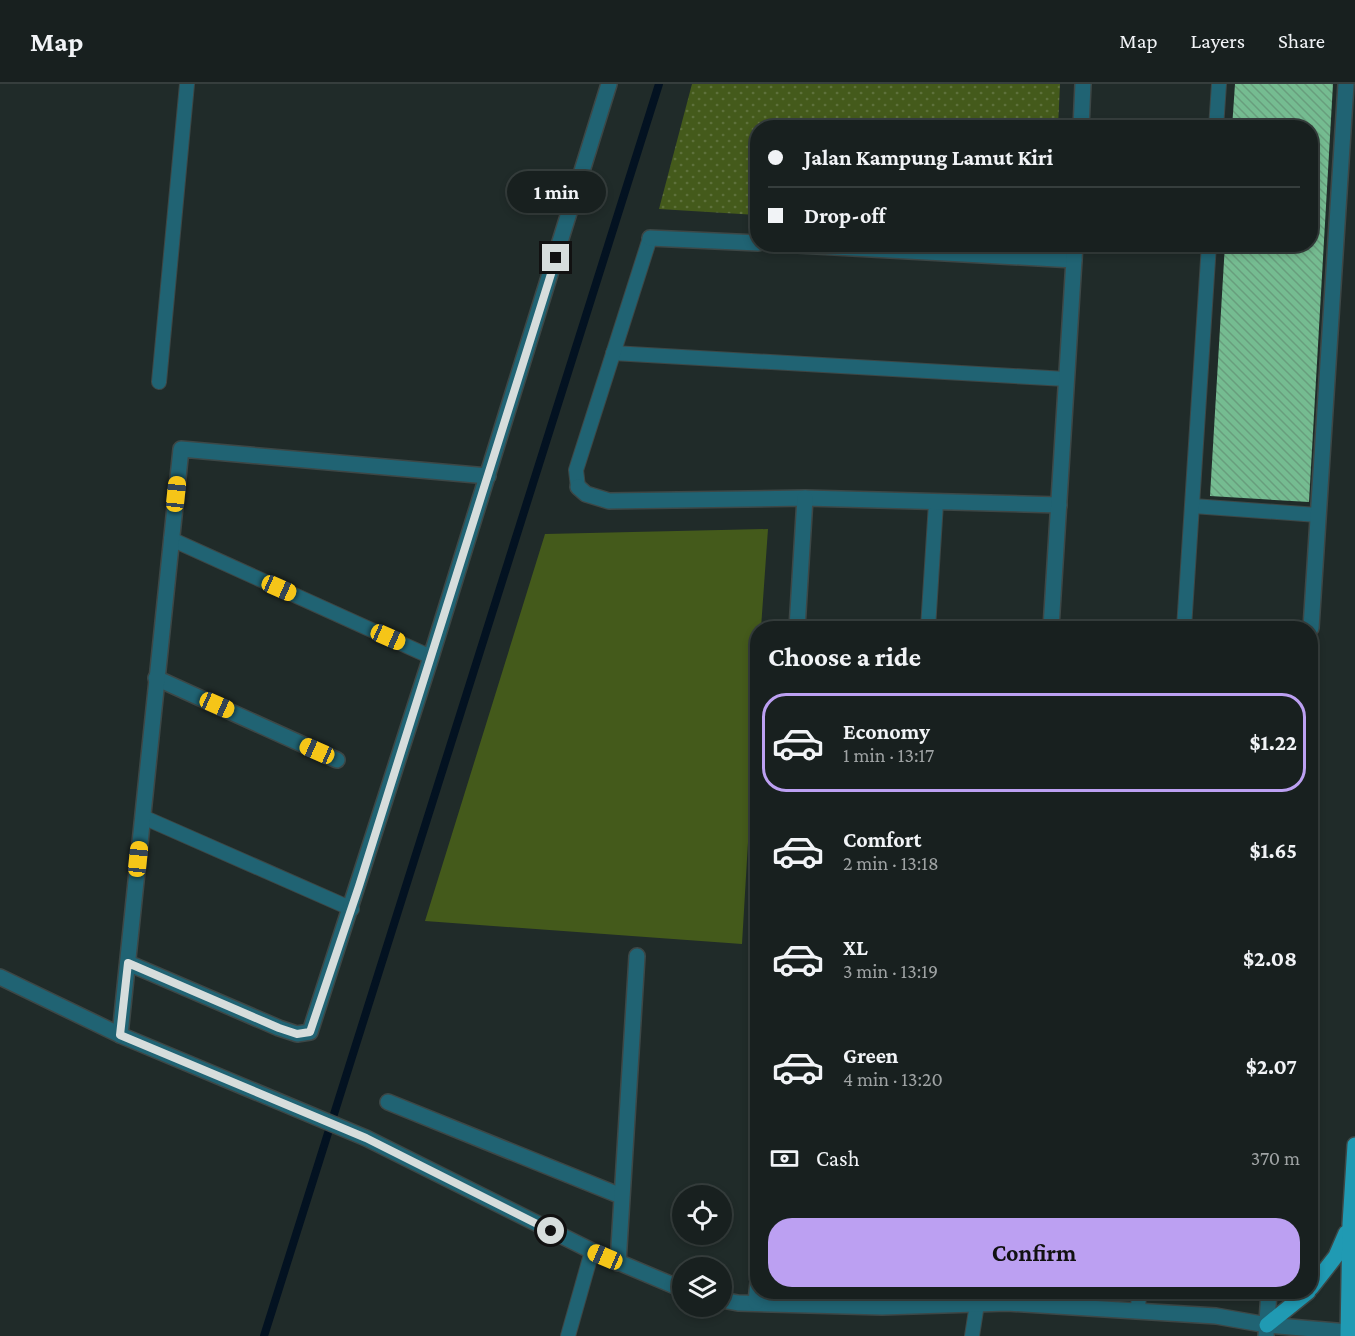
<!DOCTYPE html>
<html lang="en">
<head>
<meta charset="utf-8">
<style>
  :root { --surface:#18201f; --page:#212828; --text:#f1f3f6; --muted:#9fa3a4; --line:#363e3d; --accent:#bca0f2 }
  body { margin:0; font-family:"Crimson Pro",serif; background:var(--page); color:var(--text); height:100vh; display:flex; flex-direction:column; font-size:22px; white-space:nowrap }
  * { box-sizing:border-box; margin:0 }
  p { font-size:20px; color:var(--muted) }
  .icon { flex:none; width:33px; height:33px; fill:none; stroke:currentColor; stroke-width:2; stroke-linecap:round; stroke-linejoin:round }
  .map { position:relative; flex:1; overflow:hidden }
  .drawer { position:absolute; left:750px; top:537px; width:568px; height:678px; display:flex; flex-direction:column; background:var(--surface); border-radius:24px; box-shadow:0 3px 9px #0003,0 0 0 2px var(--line) }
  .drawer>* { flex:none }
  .top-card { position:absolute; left:750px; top:36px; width:568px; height:132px; border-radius:24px; box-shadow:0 3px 9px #0003,0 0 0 2px var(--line); display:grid; align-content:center; height:132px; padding:0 18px; background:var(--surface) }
  .tools { position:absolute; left:672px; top:1101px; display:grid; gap:12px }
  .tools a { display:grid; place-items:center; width:60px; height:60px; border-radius:50%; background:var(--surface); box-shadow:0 3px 9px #0003,0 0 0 2px var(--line); font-size:30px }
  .end { position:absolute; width:27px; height:27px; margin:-14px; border:8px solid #d6dddc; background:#111; box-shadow:0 0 0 3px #111 }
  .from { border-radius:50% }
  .bubble { position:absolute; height:42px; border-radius:21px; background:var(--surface); box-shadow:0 3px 9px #0003,0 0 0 2px var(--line); font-size:20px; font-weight:700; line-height:42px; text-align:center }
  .car { position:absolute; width:18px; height:36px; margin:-18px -9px; border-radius:8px; box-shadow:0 0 4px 2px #0007; background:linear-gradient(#f5c518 24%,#345 0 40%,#f5c518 0 76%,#345 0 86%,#f5c518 0) }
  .top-card b { display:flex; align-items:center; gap:21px; height:57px; font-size:22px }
  .top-card b+b { border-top:2px solid var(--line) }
  .top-card i { width:15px; height:15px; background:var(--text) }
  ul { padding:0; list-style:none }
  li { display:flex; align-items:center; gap:18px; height:99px; margin:0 12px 9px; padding:0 6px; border:3px solid transparent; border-radius:24px }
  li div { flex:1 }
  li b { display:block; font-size:22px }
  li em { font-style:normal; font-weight:700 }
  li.selected { border-color:var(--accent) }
  li>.icon { width:54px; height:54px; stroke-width:1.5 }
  h2 { padding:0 18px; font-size:27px; line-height:72px }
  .pay { display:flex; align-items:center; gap:15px; height:66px; padding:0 18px; font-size:22px }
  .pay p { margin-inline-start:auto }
  .primary-button { display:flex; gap:12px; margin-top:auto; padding:12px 18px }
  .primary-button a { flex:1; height:69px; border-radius:24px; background:var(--accent); color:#111; font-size:24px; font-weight:700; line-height:69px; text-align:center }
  header { display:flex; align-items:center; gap:36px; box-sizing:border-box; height:84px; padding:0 30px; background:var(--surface); border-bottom:2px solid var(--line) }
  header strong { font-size:28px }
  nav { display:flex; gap:33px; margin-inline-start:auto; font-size:21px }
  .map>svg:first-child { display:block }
  .grass { fill:url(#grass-dots) }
  .green { fill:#445a1b }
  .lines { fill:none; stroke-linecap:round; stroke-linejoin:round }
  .stream { stroke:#031221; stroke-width:8 }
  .building { fill:url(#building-back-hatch) }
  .lane-casing { stroke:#3d4746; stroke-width:16 }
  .street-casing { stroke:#3d4746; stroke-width:18 }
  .primary-casing { stroke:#3d4746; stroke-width:18 }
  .lane { stroke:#206373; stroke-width:14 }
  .street { stroke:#206373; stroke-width:15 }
  .primary { stroke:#209ab3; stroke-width:15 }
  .route { stroke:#d6dddc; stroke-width:8 }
</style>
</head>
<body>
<header>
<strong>Map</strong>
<nav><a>Map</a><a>Layers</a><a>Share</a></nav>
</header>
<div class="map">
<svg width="1355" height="1252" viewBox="0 0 1355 1252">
  <defs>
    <pattern id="grass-dots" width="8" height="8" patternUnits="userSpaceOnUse" patternTransform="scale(1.5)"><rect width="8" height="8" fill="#445a1b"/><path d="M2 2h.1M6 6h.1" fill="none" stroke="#5e713c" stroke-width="1.8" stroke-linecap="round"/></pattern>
    <pattern id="building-back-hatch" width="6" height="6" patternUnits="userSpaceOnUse" patternTransform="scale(1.5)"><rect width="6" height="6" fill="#75bc91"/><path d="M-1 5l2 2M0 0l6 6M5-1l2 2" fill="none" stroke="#689e7d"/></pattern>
  </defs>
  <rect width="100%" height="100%" fill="#202b29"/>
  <path class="grass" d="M692,0h368l-2,43 -300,1 -1,87 -98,-6z"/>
  <path class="green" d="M768,445l-7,99h-3l-1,62 -15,254 -317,-23 120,-387z"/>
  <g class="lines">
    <path class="stream" d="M264,1252l395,-1252"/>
  </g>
  <path class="building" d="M1235,0h98l-24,418 -99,-6 15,-252h86v-116h-79z"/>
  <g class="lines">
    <g class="lane-casing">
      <g id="lane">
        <path d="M1216,44l3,-44"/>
        <path d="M613,269l453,26"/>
        <path d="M159,298l28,-298"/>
        <path d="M578,403l-2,-17 74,-232"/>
        <path d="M1193,422l125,9"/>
        <path d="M171,455l260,118"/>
        <path d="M928,544l8,-125"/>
        <path d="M1184,544l25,-384"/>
        <path d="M143,733l209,92"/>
        <path d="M882,1223l1,-15"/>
        <path d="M1138,1226l1,-18"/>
        <path d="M568,1252l24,-85"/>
        <path d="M972,1252l5,-32"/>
      </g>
    </g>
    <g class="street-casing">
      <g id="street">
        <path d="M1081,44l2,-44"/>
        <path d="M650,154l108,5"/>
        <path d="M779,160l295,16"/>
        <path d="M578,403l8,7 23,7 196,-3 254,7"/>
        <path d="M797,544l8,-130"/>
        <path d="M1051,544l24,-384"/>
        <path d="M1311,544l35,-544"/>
        <path d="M156,594l181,82"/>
        <path d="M128,879l151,65 18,6 13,-2 121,-375 178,-573"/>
        <path d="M0,893l120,58 246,103 226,113 90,38"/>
        <path d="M120,951l61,-586 307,27"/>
        <path d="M388,1018l233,94"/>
        <path d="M618,1179l19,-307"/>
        <path d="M722,1216l16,3 144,4 125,-4 209,13 51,9 81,7"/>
        <path d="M756,1218l2,-20"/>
        <path d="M1266,1252l3,-44"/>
      </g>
    </g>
    <g class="primary-casing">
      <g id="primary">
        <path d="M1311,1204l25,-32 10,-23"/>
        <path d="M1267,1241l41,-33"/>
        <path d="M1348,1252l2,-112 5,-79"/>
      </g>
    </g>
    <use href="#lane" class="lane"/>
    <use href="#street" class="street"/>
    <use href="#primary" class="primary"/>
  </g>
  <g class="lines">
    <path class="route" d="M551,1147l-185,-93 -246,-103 8,-72 151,65 18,6 13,-2 49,-146 197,-628"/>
  </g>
</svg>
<div class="tools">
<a><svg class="icon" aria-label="locate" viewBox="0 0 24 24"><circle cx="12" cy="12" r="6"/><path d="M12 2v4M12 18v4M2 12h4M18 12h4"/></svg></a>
<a><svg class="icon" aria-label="layers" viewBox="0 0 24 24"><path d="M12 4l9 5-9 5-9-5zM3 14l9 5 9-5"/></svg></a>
</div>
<i class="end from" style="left:551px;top:1147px"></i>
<i class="end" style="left:556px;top:174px"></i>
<div class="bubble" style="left:507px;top:87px;width:99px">1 min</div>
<i class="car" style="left:176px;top:410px;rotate:6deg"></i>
<i class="car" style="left:279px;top:504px;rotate:114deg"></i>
<i class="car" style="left:388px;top:553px;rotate:114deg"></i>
<i class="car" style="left:217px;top:621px;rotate:114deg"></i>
<i class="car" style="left:317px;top:667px;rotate:294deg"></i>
<i class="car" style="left:138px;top:775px;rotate:6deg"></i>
<i class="car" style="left:605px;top:1173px;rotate:293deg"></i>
<div class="top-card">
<b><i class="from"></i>Jalan Kampung Lamut Kiri</b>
<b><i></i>Drop-off</b>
</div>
<section class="drawer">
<h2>Choose a ride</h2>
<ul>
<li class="selected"><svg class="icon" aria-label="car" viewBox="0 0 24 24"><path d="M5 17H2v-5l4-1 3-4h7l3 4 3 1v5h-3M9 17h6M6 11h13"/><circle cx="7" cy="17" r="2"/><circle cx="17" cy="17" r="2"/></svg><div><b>Economy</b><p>1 min · 13:17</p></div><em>$1.22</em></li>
<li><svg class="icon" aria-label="car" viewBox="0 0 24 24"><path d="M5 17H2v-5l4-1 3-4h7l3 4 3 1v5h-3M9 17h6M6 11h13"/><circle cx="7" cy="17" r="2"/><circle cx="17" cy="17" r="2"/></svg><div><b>Comfort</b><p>2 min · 13:18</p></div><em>$1.65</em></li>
<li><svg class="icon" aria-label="car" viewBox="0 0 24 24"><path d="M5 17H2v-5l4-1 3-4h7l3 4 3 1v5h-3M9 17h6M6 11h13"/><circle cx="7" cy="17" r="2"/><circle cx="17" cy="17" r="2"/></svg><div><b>XL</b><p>3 min · 13:19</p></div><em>$2.08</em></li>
<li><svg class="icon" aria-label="car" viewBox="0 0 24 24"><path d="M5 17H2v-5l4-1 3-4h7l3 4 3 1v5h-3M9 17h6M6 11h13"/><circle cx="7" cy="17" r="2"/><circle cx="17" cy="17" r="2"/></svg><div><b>Green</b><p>4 min · 13:20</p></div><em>$2.07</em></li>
</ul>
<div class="pay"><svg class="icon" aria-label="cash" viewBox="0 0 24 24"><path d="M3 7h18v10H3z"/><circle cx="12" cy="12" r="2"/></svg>Cash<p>370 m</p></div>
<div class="primary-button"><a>Confirm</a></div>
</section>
</div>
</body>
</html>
